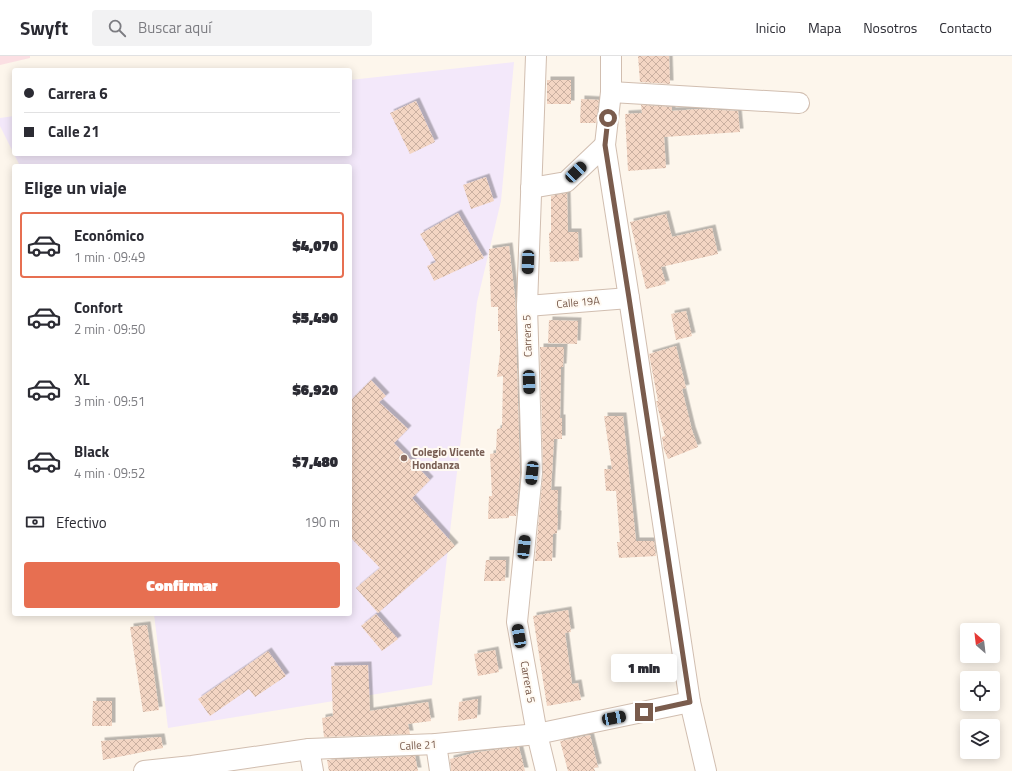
<!DOCTYPE html>
<html lang="es">
<head>
<meta charset="utf-8">
<style>
  :root { --surface:#fff; --page:#f2f2f3; --text:#2b2b33; --muted:#7c7c81; --line:#e1e1e2; --accent:#e76f51 }
  body { margin:0; font-family:"Titillium Web",sans-serif; background:var(--page); color:var(--text); height:100vh; display:flex; flex-direction:column; font-size:15px; white-space:nowrap }
  * { box-sizing:border-box; margin:0 }
  p { font-size:13px; color:var(--muted) }
  .icon { flex:none; width:22px; height:22px; fill:none; stroke:currentColor; stroke-width:2; stroke-linecap:round; stroke-linejoin:round }
  .map { position:relative; flex:1; overflow:hidden }
  .details { position:absolute; left:12px; top:108px; width:340px; height:452px; display:flex; flex-direction:column; background:var(--surface); border-radius:4px; box-shadow:0 2px 10px #0003 }
  .details>* { flex:none }
  .banner { position:absolute; left:12px; top:12px; width:340px; height:88px; border-radius:4px; box-shadow:0 2px 10px #0003; display:grid; align-content:center; height:88px; padding:0 12px; background:var(--surface) }
  .needle { width:26px; rotate:332deg }
  .buttons { position:absolute; left:960px; top:567px; display:grid; gap:8px }
  .buttons a { display:grid; place-items:center; width:40px; height:40px; border-radius:4px; background:var(--surface); box-shadow:0 2px 10px #0003; font-size:20px }
  .end { position:absolute; width:18px; height:18px; margin:-9px; border:5px solid #7a5c4d; background:#fff; box-shadow:0 0 0 2px #fff }
  .from { border-radius:50% }
  .bubble { position:absolute; height:28px; border-radius:4px; background:var(--surface); box-shadow:0 2px 10px #0003; font-size:13px; font-weight:800; line-height:28px; text-align:center }
  .car { position:absolute; width:12px; height:24px; margin:-12px -6px; border-radius:5px; box-shadow:0 0 3px 1px #0007; background:linear-gradient(#222 24%,#8ab4d8 0 40%,#222 0 76%,#8ab4d8 0 86%,#222 0) }
  .banner b { display:flex; align-items:center; gap:14px; height:38px; font-size:15px }
  .banner b+b { border-top:1px solid var(--line) }
  .banner i { width:10px; height:10px; background:var(--text) }
  ul { padding:0; list-style:none }
  li { display:flex; align-items:center; gap:12px; height:66px; margin:0 8px 6px; padding:0 4px; border:2px solid transparent; border-radius:4px }
  li div { flex:1 }
  li b { display:block; font-size:15px }
  li em { font-style:normal; font-weight:800 }
  li.selected { border-color:var(--accent) }
  li>.icon { width:36px; height:36px; stroke-width:1.5 }
  h2 { padding:0 12px; font-size:18px; line-height:48px }
  .pay { display:flex; align-items:center; gap:10px; height:44px; padding:0 12px; font-size:15px }
  .pay p { margin-inline-start:auto }
  .primary-button { display:flex; gap:8px; margin-top:auto; padding:8px 12px }
  .primary-button a { flex:1; height:46px; border-radius:4px; background:var(--accent); color:#fff; font-size:16px; font-weight:800; line-height:46px; text-align:center }
  header { display:flex; align-items:center; gap:24px; box-sizing:border-box; height:56px; padding:0 20px; background:var(--surface); border-bottom:1px solid var(--line) }
  header strong { font-size:19px }
  nav { display:flex; gap:22px; margin-inline-start:auto; font-size:14px }
  .search { width:280px; height:36px; background:var(--page); display:flex; align-items:center; gap:10px; box-sizing:border-box; padding:0 14px; border-radius:4px; color:var(--muted); font-size:15px }
  .map>svg:first-child { display:block }
  .education { fill:#f3e8fa }
  .medical { fill:#fbdfe3 }
  .building { fill:url(#building-cross-hatch); filter:url(#shadow) }
  .lines { fill:none; stroke-linecap:round; stroke-linejoin:round }
  .minor-casing { stroke:#d1beb0; stroke-width:22 }
  .minor { stroke:#fff; stroke-width:20 }
  .route { stroke:#7a5c4d; stroke-width:5 }
  .education-dot { fill:#8d6e63; stroke:#fffaf3; stroke-width:1.5 }
  .labels { text-anchor:middle; dominant-baseline:central; stroke-width:4; stroke-linejoin:round; paint-order:stroke }
  .street-label { font-size:11px; fill:#7a5c4d; stroke:#fffaf3 }
  .education-label { font-size:11px; font-weight:bold; fill:#785e54; stroke:#fffaf3; text-anchor:start }
</style>
</head>
<body>
<header>
<strong>Swyft</strong>
<div class="search"><svg class="icon" aria-label="search" viewBox="0 0 24 24"><circle cx="10" cy="10" r="6"/><path d="M15 15l6 6"/></svg>Buscar aquí</div>
<nav><a>Inicio</a><a>Mapa</a><a>Nosotros</a><a>Contacto</a></nav>
</header>
<div class="map">
<svg width="1012" height="715" viewBox="0 0 1012 715">
  <defs>
    <pattern id="building-cross-hatch" width="8" height="8" patternUnits="userSpaceOnUse"><rect width="8" height="8" fill="#f3d5c3"/><path d="M0 0l8 8M0 8l8-8" fill="none" stroke="#cab0a1"/></pattern>
    <filter id="shadow"><feDropShadow dx="3.5" dy="-3.5" stdDeviation="0" flood-color="#0004"/></filter>
  </defs>
  <rect width="100%" height="100%" fill="#fdf6ec"/>
  <path class="education" d="M514,6l-13,139 -24,101 -45,383 -264,43 -14,-114h196v-448h-330l-20,-40v-8l14,-2v38h336v-74z"/>
  <path class="medical" d="M0,0h30v2l-30,7z"/>
  <g class="building">
    <path d="M638,0h31l1,28 -30,-2z"/>
    <rect x="547" y="24" width="24" height="24"/>
    <path d="M581,43l18,1 -3,23h-16z"/>
    <path d="M416,45l19,41 -25,12 -20,-41z"/>
    <path d="M641,49l31,2v4l28,-2 38,2 2,21 -76,5 2,31 -38,3 -3,-57 17,-1z"/>
    <path d="M486,121l8,24 -23,8 -8,-24z"/>
    <path d="M567,137l1,39h10l1,29 -29,1 -1,-29 2,-1v-36z"/>
    <path d="M458,157l26,45 -50,23 -7,-15 9,-4 -16,-28z"/>
    <path d="M666,158l6,23 40,-9 6,26 -57,13 5,17 -20,5 -16,-67z"/>
    <path d="M509,190l6,51 5,176 -4,43h-7v2l-21,1 1,-23h3l-2,-42 6,-1 1,-24 5,-1 1,-52 -6,1 3,-23v-23h-2v-24h-7l-2,-58z"/>
    <path d="M686,255l6,25 -16,4 -5,-26z"/>
    <path d="M549,264l29,1 -1,23 -29,-1z"/>
    <path d="M676,290l10,42 -4,1 10,41 6,17 -30,12 -4,-9 -2,-13 3,-1 -8,-31 -1,-4h2l-9,-47z"/>
    <path d="M540,291h24l-1,20h-2l-1,51h2v21h-8l-3,51h7l-1,24h1l-1,19 -4,1 -1,27h-17l8,-88z"/>
    <path d="M371,324l15,16 -7,6 29,27 -14,14 36,37 -18,18 43,48 -77,67 -22,-25 24,-20 -30,-31v-136z"/>
    <path d="M604,360h19l13,125h18l2,15 -37,2 -2,-16h3l-4,-51h-10l-2,-22h8z"/>
    <path d="M486,504h20l-1,21h-21z"/>
    <path d="M568,554l3,22 -6,1 7,51 6,-1 3,17 -34,6 -14,-90z"/>
    <path d="M376,558l22,25 -16,12 -21,-25z"/>
    <path d="M147,569l12,85 -16,2 -13,-85z"/>
    <path d="M495,594l4,22 -21,4 -4,-22z"/>
    <path d="M268,595l18,25 -31,21 -6,-8 -39,27 -12,-17z"/>
    <path d="M368,609l2,46 58,-9 3,19 -23,3 2,10 -86,3 -2,-19 11,-2 -2,-50z"/>
    <path d="M478,643l-1,19 -19,3 1,-19z"/>
    <path d="M93,645h19v25h-20z"/>
    <path d="M590,679l8,32 -4,1 1,3h-27l-8,-30z"/>
    <path d="M161,681l2,11 -60,12 -2,-19z"/>
    <path d="M519,691l6,24h-74l-1,-12 28,-7z"/>
    <path d="M415,700l3,15h-89l-2,-11z"/>
  </g>
  <g class="lines">
    <g class="minor-casing">
      <g id="minor">
        <path d="M536,0l-9,250 5,167 -15,149 20,112 9,37"/>
        <path d="M611,0v36l-6,53 24,153 61,404 16,69"/>
        <path d="M611,36l188,11"/>
        <path d="M531,132l35,-6 39,-37"/>
        <path d="M527,250l102,-8"/>
        <path d="M436,688l4,27"/>
        <path d="M309,693l4,22"/>
        <path d="M144,715l48,-5 117,-17 127,-5 101,-10 153,-32"/>
      </g>
    </g>
    <use href="#minor" class="minor"/>
  </g>
  <g class="lines">
    <path class="route" d="M608,62l-3,27 24,153 61,404 -46,10"/>
  </g>
  <circle class="education-dot" cx="404" cy="402" r="4"/>
  <g class="labels">
    <g class="street-label">
      <text transform="translate(578 246) rotate(-5)">Calle 19A</text>
      <text transform="translate(527 280) rotate(-92)">Carrera 5</text>
      <text transform="translate(528 626) rotate(80)">Carrera 5</text>
      <text transform="translate(418 689) rotate(-3)">Calle 21</text>
    </g>
    <g class="education-label">
      <text x="412" y="396">Colegio Vicente<tspan x="412" dy="13">Hondanza</tspan></text>
    </g>
  </g>
</svg>
<div class="buttons">
<a><svg class="needle" viewBox="-14 -14 28 28"><path d="M0-13l5 13h-10z" fill="#e53935"/><path d="M0 13l5-13h-10z" fill="#7c7c81"/></svg></a>
<a><svg class="icon" aria-label="locate" viewBox="0 0 24 24"><circle cx="12" cy="12" r="6"/><path d="M12 2v4M12 18v4M2 12h4M18 12h4"/></svg></a>
<a><svg class="icon" aria-label="layers" viewBox="0 0 24 24"><path d="M12 4l9 5-9 5-9-5zM3 14l9 5 9-5"/></svg></a>
</div>
<i class="end from" style="left:608px;top:62px"></i>
<i class="end" style="left:644px;top:656px"></i>
<div class="bubble" style="left:611px;top:598px;width:66px">1 min</div>
<i class="car" style="left:576px;top:116px;rotate:46deg"></i>
<i class="car" style="left:528px;top:206px;rotate:182deg"></i>
<i class="car" style="left:529px;top:326px;rotate:178deg"></i>
<i class="car" style="left:532px;top:417px;rotate:186deg"></i>
<i class="car" style="left:524px;top:491px;rotate:6deg"></i>
<i class="car" style="left:519px;top:580px;rotate:350deg"></i>
<i class="car" style="left:614px;top:662px;rotate:79deg"></i>
<div class="banner">
<b><i class="from"></i>Carrera 6</b>
<b><i></i>Calle 21</b>
</div>
<section class="details">
<h2>Elige un viaje</h2>
<ul>
<li class="selected"><svg class="icon" aria-label="car" viewBox="0 0 24 24"><path d="M5 17H2v-5l4-1 3-4h7l3 4 3 1v5h-3M9 17h6M6 11h13"/><circle cx="7" cy="17" r="2"/><circle cx="17" cy="17" r="2"/></svg><div><b>Económico</b><p>1 min · 09:49</p></div><em>$4,070</em></li>
<li><svg class="icon" aria-label="car" viewBox="0 0 24 24"><path d="M5 17H2v-5l4-1 3-4h7l3 4 3 1v5h-3M9 17h6M6 11h13"/><circle cx="7" cy="17" r="2"/><circle cx="17" cy="17" r="2"/></svg><div><b>Confort</b><p>2 min · 09:50</p></div><em>$5,490</em></li>
<li><svg class="icon" aria-label="car" viewBox="0 0 24 24"><path d="M5 17H2v-5l4-1 3-4h7l3 4 3 1v5h-3M9 17h6M6 11h13"/><circle cx="7" cy="17" r="2"/><circle cx="17" cy="17" r="2"/></svg><div><b>XL</b><p>3 min · 09:51</p></div><em>$6,920</em></li>
<li><svg class="icon" aria-label="car" viewBox="0 0 24 24"><path d="M5 17H2v-5l4-1 3-4h7l3 4 3 1v5h-3M9 17h6M6 11h13"/><circle cx="7" cy="17" r="2"/><circle cx="17" cy="17" r="2"/></svg><div><b>Black</b><p>4 min · 09:52</p></div><em>$7,480</em></li>
</ul>
<div class="pay"><svg class="icon" aria-label="cash" viewBox="0 0 24 24"><path d="M3 7h18v10H3z"/><circle cx="12" cy="12" r="2"/></svg>Efectivo<p>190 m</p></div>
<div class="primary-button"><a>Confirmar</a></div>
</section>
</div>
</body>
</html>
